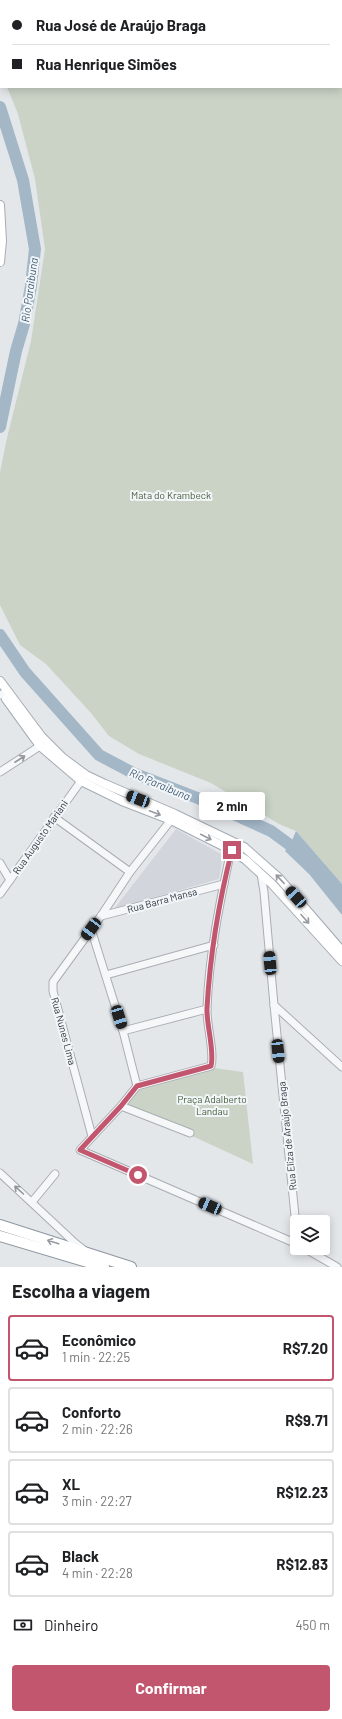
<!DOCTYPE html>
<html lang="pt">
<head>
<meta charset="utf-8">
<style>
  :root { --surface:#fff; --page:#f2f2f2; --text:#202124; --muted:#757577; --line:#e0e0e0; --accent:#c2566f }
  body { margin:0; font-family:Barlow,sans-serif; background:var(--page); color:var(--text); height:100vh; display:flex; flex-direction:column; font-size:15px; white-space:nowrap }
  * { box-sizing:border-box; margin:0 }
  p { font-size:13px; color:var(--muted) }
  .icon { flex:none; width:22px; height:22px; fill:none; stroke:currentColor; stroke-width:2; stroke-linecap:round; stroke-linejoin:round }
  .map { position:relative; height:1267px; overflow:hidden }
  .sheet { display:flex; flex-direction:column; background:var(--surface); flex:1 }
  .sheet>* { flex:none }
  .guide { position:absolute; left:0px; top:0px; width:342px; height:88px; box-shadow:0 2px 10px #0003; display:grid; align-content:center; height:88px; padding:0 12px; background:var(--surface) }
  .fabs { position:absolute; left:290px; top:1215px; display:grid; gap:8px }
  .fabs a { display:grid; place-items:center; width:40px; height:40px; border-radius:4px; background:var(--surface); box-shadow:0 2px 10px #0003; font-size:20px }
  .end { position:absolute; width:18px; height:18px; margin:-9px; border:5px solid #c2566f; background:#fff; box-shadow:0 0 0 2px #fff }
  .from { border-radius:50% }
  .bubble { position:absolute; height:28px; border-radius:4px; background:var(--surface); box-shadow:0 2px 10px #0003; font-size:13px; font-weight:700; line-height:28px; text-align:center }
  .car { position:absolute; width:12px; height:24px; margin:-12px -6px; border-radius:5px; box-shadow:0 0 3px 1px #0007; background:linear-gradient(#222 24%,#8ab4d8 0 40%,#222 0 76%,#8ab4d8 0 86%,#222 0) }
  .guide b { display:flex; align-items:center; gap:14px; height:38px; font-size:15px }
  .guide b+b { border-top:1px solid var(--line) }
  .guide i { width:10px; height:10px; background:var(--text) }
  ul { padding:0; list-style:none }
  li { display:flex; align-items:center; gap:12px; height:66px; margin:0 8px 6px; padding:0 4px; border:2px solid var(--line); border-radius:4px }
  li div { flex:1 }
  li b { display:block; font-size:15px }
  li em { font-style:normal; font-weight:700 }
  li.active { border-color:var(--accent) }
  li>.icon { width:36px; height:36px; stroke-width:1.5 }
  h2 { padding:0 12px; font-size:18px; line-height:48px }
  .pay { display:flex; align-items:center; gap:10px; height:44px; padding:0 12px; font-size:15px }
  .pay p { margin-inline-start:auto }
  .button { display:flex; gap:8px; margin-top:auto; padding:8px 12px }
  .button a { flex:1; height:46px; border-radius:4px; background:var(--accent); color:#fff; font-size:16px; font-weight:700; line-height:46px; text-align:center }
  .map>svg:first-child { display:block }
  .built { fill:#d2d6dc }
  .green { fill:#cad3c6 }
  .water { fill:#a3b7c7 }
  .lines { fill:none; stroke-linecap:round; stroke-linejoin:round }
  .river { stroke:#a3b7c7; stroke-width:12 }
  .minor-casing { stroke:#a9aeb4; stroke-width:9 }
  .major-casing { stroke:#a4acb5; stroke-width:10 }
  .highway-casing { stroke:#8d96a0; stroke-width:12 }
  .minor { stroke:#f6f7f9; stroke-width:7 }
  .major { stroke:#fff; stroke-width:8 }
  .highway { stroke:#fff; stroke-width:10 }
  .oneway { stroke:#92969d }
  .oneway2 { stroke:#969aa0 }
  .route { stroke:#c2566f; stroke-width:5 }
  .labels { text-anchor:middle; dominant-baseline:central; stroke-width:4; stroke-linejoin:round; paint-order:stroke }
  .park-label { font-size:10px; fill:#445c3c; stroke:#f3f6f8 }
  .street-label { font-size:10px; fill:#2d3641; stroke:#f3f6f8 }
  .water-label { font-size:11px; font-style:italic; fill:#3b5872; stroke:#f3f6f8 }
</style>
</head>
<body>
<div class="map">
<svg width="342" height="1267" viewBox="0 0 342 1267">
  <rect width="100%" height="100%" fill="#e4e7ea"/>
  <path class="built" d="M176,829l47,26 -4,24 -105,30z"/>
  <g class="green">
    <path d="M0,0h342v884l-46,-53 -17,-7 -68,-41 -72,-29 -30,-18 -18,-23 -45,-49 -26,-19 -20,-40v-133l7,-34 24,-97 14,-92 -10,-70 -17,-65 -11,-27h334v-86h-340v71z"/>
    <path d="M214,1068l29,4 10,92 -128,-59 14,-17z"/>
  </g>
  <path class="water" d="M296,831l46,53v31l-33,-41 -24,-23 5,-6z"/>
  <g class="lines">
    <g class="river">
      <path d="M0,107l23,73 12,69 -4,37 -7,38 -8,27 -16,76"/>
      <path d="M0,635l25,37 74,83 34,18 67,26 71,32 19,14 10,11"/>
    </g>
    <g class="minor-casing">
      <g id="minor">
        <path d="M0,695l2,-1"/>
        <path d="M0,772l40,-26"/>
        <path d="M54,817l76,55"/>
        <path d="M231,850c-11,51 -22,105 -24,158 -1,15 8,45 4,58l-74,20 -16,20 -41,44 217,94"/>
        <path d="M0,863l10,17"/>
        <path d="M261,874l3,18 10,113 23,231"/>
        <path d="M0,894l81,-113"/>
        <path d="M101,916l123,-32"/>
        <path d="M91,929l32,102 14,55"/>
        <path d="M106,975l108,-30"/>
        <path d="M274,1005l68,62"/>
        <path d="M123,1031l84,-22"/>
        <path d="M121,1106l69,27"/>
        <path d="M92,1136l-39,-145v-9l48,-66 29,-44 41,-52"/>
        <path d="M0,1173l75,70 9,7"/>
        <path d="M32,1202l23,-28"/>
        <path d="M304,1248l33,19"/>
      </g>
    </g>
    <g class="major-casing">
      <g id="major">
        <path d="M0,205l2,36 -2,21"/>
        <path d="M0,681l41,55 22,22 23,17 19,9 70,30 69,33 35,31 63,73"/>
        <path d="M6,699l34,47 41,35 41,20 49,19 60,30 15,10 26,24 70,77"/>
      </g>
    </g>
    <g class="highway-casing">
      <g id="highway">
        <path d="M0,1225l131,42"/>
        <path d="M0,1236l104,31"/>
      </g>
    </g>
    <use href="#minor" class="minor"/>
    <use href="#major" class="major"/>
    <use href="#highway" class="highway"/>
  </g>
  <defs><path id="oneway-shaft" d="M-6 0H5M1.5-3L5.5 0L1.5 3" fill="none" stroke-width="1.6" stroke-linecap="round" stroke-linejoin="round"/></defs>
  <g class="oneway">
    <use href="#oneway-shaft" transform="translate(20 759) rotate(-33)"/>
    <use href="#oneway-shaft" transform="translate(19 1190) rotate(-138)"/>
  </g>
  <g class="oneway2">
    <use href="#oneway-shaft" transform="translate(155 813) rotate(21)"/>
    <use href="#oneway-shaft" transform="translate(206 837) rotate(27)"/>
    <use href="#oneway-shaft" transform="translate(280 879) rotate(-133)"/>
    <use href="#oneway-shaft" transform="translate(305 919) rotate(48)"/>
    <use href="#oneway-shaft" transform="translate(53 1242) rotate(-162)"/>
  </g>
  <g class="lines">
    <path class="route" d="M138,1175l-58,-25 41,-44 16,-20 74,-20c4,-14 -5,-43 -4,-58 3,-53 12,-107 25,-158"/>
  </g>
  <g class="labels">
    <g class="park-label">
      <text x="171" y="495">Mata do Krambeck</text>
      <text x="212" y="1099">Praça Adalberto<tspan x="212" dy="12">Landau</tspan></text>
    </g>
    <g class="street-label">
      <text transform="translate(40 837) rotate(-55)">Rua Augusto Mariani</text>
      <text transform="translate(162 900) rotate(-15)">Rua Barra Mansa</text>
      <text transform="translate(64 1031) rotate(75)">Rua Nunes Lima</text>
      <text transform="translate(287 1136) rotate(-96)">Rua Eliza de Araújo Braga</text>
    </g>
    <g class="water-label">
      <text transform="translate(29 290) rotate(-82)">Rio Paraibuna</text>
      <text transform="translate(160 784) rotate(23)">Rio Paraibuna</text>
    </g>
  </g>
</svg>
<div class="fabs">
<a><svg class="icon" aria-label="layers" viewBox="0 0 24 24"><path d="M12 4l9 5-9 5-9-5zM3 14l9 5 9-5"/></svg></a>
</div>
<i class="end from" style="left:138px;top:1175px"></i>
<i class="end" style="left:232px;top:850px"></i>
<div class="bubble" style="left:199px;top:792px;width:66px">2 min</div>
<i class="car" style="left:138px;top:799px;rotate:291deg"></i>
<i class="car" style="left:296px;top:897px;rotate:318deg"></i>
<i class="car" style="left:91px;top:929px;rotate:217deg"></i>
<i class="car" style="left:270px;top:963px;rotate:355deg"></i>
<i class="car" style="left:119px;top:1017px;rotate:163deg"></i>
<i class="car" style="left:278px;top:1051px;rotate:174deg"></i>
<i class="car" style="left:210px;top:1206px;rotate:293deg"></i>
<div class="guide">
<b><i class="from"></i>Rua José de Araújo Braga</b>
<b><i></i>Rua Henrique Simões</b>
</div>
</div>
<section class="sheet">
<h2>Escolha a viagem</h2>
<ul>
<li class="active"><svg class="icon" aria-label="car" viewBox="0 0 24 24"><path d="M5 17H2v-5l4-1 3-4h7l3 4 3 1v5h-3M9 17h6M6 11h13"/><circle cx="7" cy="17" r="2"/><circle cx="17" cy="17" r="2"/></svg><div><b>Econômico</b><p>1 min · 22:25</p></div><em>R$7.20</em></li>
<li><svg class="icon" aria-label="car" viewBox="0 0 24 24"><path d="M5 17H2v-5l4-1 3-4h7l3 4 3 1v5h-3M9 17h6M6 11h13"/><circle cx="7" cy="17" r="2"/><circle cx="17" cy="17" r="2"/></svg><div><b>Conforto</b><p>2 min · 22:26</p></div><em>R$9.71</em></li>
<li><svg class="icon" aria-label="car" viewBox="0 0 24 24"><path d="M5 17H2v-5l4-1 3-4h7l3 4 3 1v5h-3M9 17h6M6 11h13"/><circle cx="7" cy="17" r="2"/><circle cx="17" cy="17" r="2"/></svg><div><b>XL</b><p>3 min · 22:27</p></div><em>R$12.23</em></li>
<li><svg class="icon" aria-label="car" viewBox="0 0 24 24"><path d="M5 17H2v-5l4-1 3-4h7l3 4 3 1v5h-3M9 17h6M6 11h13"/><circle cx="7" cy="17" r="2"/><circle cx="17" cy="17" r="2"/></svg><div><b>Black</b><p>4 min · 22:28</p></div><em>R$12.83</em></li>
</ul>
<div class="pay"><svg class="icon" aria-label="cash" viewBox="0 0 24 24"><path d="M3 7h18v10H3z"/><circle cx="12" cy="12" r="2"/></svg>Dinheiro<p>450 m</p></div>
<div class="button"><a>Confirmar</a></div>
</section>
</body>
</html>
